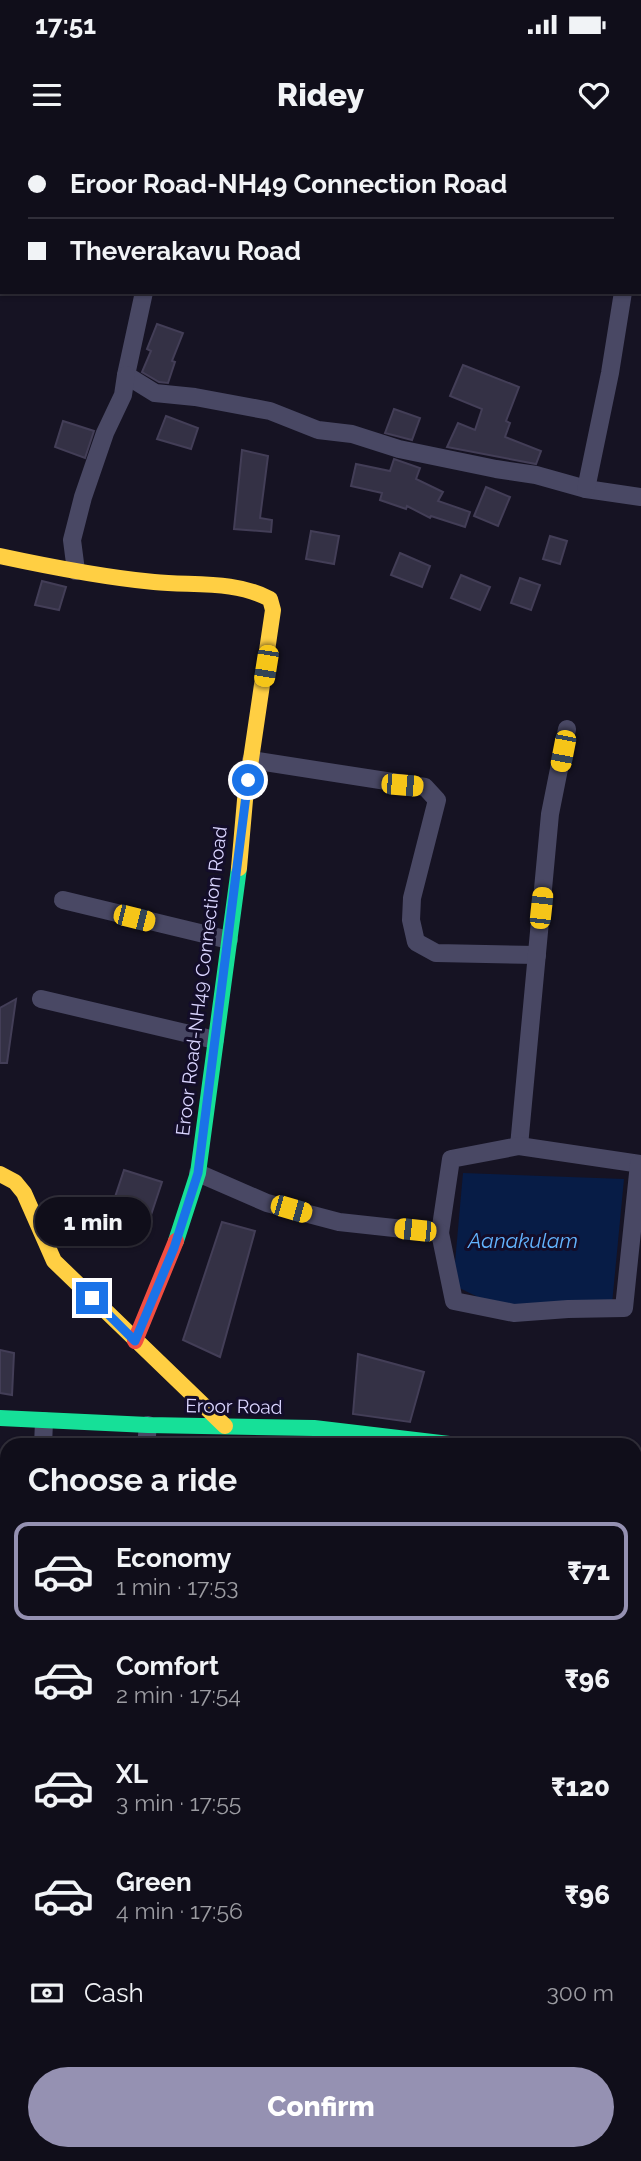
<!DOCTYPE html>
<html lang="en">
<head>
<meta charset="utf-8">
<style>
  :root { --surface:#100e1a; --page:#191723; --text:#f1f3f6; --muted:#9c9ca2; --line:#302e39; --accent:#9591b2 }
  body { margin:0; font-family:Raleway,sans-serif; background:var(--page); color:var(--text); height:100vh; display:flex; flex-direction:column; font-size:26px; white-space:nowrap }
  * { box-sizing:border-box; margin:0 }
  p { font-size:23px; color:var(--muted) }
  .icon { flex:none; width:38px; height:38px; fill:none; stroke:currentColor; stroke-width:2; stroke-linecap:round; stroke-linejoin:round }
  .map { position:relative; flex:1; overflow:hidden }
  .panel { position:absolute; left:0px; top:1298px; width:642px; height:723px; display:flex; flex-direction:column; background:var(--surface); border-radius:21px 21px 0 0; box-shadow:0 2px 5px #0004,0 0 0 2px var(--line) }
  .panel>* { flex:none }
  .guide { position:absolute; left:0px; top:0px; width:642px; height:154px; box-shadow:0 2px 5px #0004,0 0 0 2px var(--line); display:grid; align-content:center; height:154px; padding:0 28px; background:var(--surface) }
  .end { position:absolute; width:32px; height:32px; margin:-16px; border:9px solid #1a73e8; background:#fff; box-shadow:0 0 0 4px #fff }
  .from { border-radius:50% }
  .bubble { position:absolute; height:49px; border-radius:24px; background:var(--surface); box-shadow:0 2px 5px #0004,0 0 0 2px var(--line); font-size:23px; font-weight:800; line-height:49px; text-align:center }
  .car { position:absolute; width:21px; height:42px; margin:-21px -10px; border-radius:9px; box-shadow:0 0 5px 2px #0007; background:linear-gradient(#f5c518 24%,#345 0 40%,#f5c518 0 76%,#345 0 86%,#f5c518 0) }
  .guide b { display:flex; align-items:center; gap:24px; height:66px; font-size:26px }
  .guide b+b { border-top:2px solid var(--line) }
  .guide i { width:18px; height:18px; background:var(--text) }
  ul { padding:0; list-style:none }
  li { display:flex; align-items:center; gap:21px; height:98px; margin:0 14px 10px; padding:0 14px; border:4px solid transparent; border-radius:14px }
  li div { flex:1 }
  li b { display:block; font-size:26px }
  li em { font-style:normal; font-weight:800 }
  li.on { border-color:var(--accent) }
  li>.icon { width:63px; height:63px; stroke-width:1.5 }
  h2 { padding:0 28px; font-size:32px; line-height:84px }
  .pay { display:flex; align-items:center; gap:18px; height:77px; padding:0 28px; font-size:26px }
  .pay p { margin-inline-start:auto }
  .primary-button { display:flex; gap:14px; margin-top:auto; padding:14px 28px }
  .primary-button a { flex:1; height:80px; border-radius:42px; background:var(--accent); color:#fff; font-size:28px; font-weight:800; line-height:80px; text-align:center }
  .status { display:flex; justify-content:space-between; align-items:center; height:49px; padding:0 35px; background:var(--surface); direction:ltr }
  .status svg { height:19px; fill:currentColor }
  header { display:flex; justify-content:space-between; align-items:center; height:91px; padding:0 28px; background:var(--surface); font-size:32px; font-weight:800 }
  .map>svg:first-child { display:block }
  .water { fill:#071c46 }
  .building { fill:#343145; stroke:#433e57; stroke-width:2 }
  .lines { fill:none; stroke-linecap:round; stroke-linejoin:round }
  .street { stroke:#494864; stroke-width:18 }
  .fast { stroke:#16e098; stroke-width:16 }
  .slow { stroke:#ffcf43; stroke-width:16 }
  .jam { stroke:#f24e42; stroke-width:16 }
  .route { stroke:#1a73e8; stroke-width:9 }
  .labels { text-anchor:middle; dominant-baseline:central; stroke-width:6; stroke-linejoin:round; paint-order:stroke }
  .street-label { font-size:19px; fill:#dad5ff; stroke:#130d29 }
  .water-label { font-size:21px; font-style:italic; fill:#63b4ff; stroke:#130d29 }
</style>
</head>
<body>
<div class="status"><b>17:51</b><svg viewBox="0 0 49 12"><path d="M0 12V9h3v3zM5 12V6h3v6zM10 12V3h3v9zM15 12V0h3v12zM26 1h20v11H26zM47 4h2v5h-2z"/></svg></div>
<header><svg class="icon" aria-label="menu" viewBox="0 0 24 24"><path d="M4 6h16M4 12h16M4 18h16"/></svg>Ridey<svg class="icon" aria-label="heart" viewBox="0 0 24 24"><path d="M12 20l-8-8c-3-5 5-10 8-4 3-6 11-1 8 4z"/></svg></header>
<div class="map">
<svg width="641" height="2021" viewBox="0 0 641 2021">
  <rect width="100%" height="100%" fill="#161323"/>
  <path class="water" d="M463,1033l161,6 -12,125 -113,3 -46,-22z"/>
  <g class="building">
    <path d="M157,184l26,9 -11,28 3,1 -7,21 -9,-1 -17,-10 9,-21 -4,-2z"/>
    <path d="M463,225l56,22 -13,34 4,2 -5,14 36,14 -5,13 -89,-17 11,-24 17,7 7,-21 -32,-13z"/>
    <path d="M394,269l26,9 -8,22 -27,-7z"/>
    <path d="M166,276l32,12 -7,21 -34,-10z"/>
    <path d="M63,281l31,10 -9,27 -30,-11z"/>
    <path d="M242,310l26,6 -8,62 12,2 -1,12 -37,-3z"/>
    <path d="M394,319l26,9 -4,11 27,13 -5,9 32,11 -5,15 -34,-11 -1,2 -23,-12 -1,3 -26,-9 2,-7 -31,-7 5,-22 34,7z"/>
    <path d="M486,347l24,10 -12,29 -24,-10z"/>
    <path d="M311,391l28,5 -5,28 -28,-5z"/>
    <path d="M550,396l17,5 -7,23 -17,-5z"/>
    <path d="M400,413l30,13 -8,21 -31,-12z"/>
    <path d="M461,435l29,12 -10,23 -29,-12z"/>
    <path d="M520,438l20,7 -9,25 -20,-7z"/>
    <path d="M42,441l24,6 -7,23 -24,-5z"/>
    <path d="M16,859l-9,64h-7v-55z"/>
    <path d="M124,1030l38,12 -17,51 -38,-12z"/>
    <path d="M222,1082l33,9 -35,126 -37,-17z"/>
    <path d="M0,1210l14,3 -2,42 -12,-2z"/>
    <path d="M358,1214l66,18 -14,50 -57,-8z"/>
  </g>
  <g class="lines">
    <g class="street">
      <path d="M37,2v-2"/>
      <path d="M181,2v-2"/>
      <path d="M273,2v-2"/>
      <path d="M640,5h1"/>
      <path d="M144,152l-18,83 29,18 40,4 75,14 48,19 34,4 47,15 97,20 40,6 50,14 55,8"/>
      <path d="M586,349l24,-116 13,-81"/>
      <path d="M76,431l-4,-31 11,-43 22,-64 18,-38 3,-20"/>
      <path d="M251,620l174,27 12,13 -25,98 -1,22 5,22 20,11 101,2"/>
      <path d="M63,760l166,40"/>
      <path d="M41,859l174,41"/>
      <path d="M519,1006l31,-332 17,-85"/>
      <path d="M198,1033l69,30 72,19 101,11 11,-74 68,-13 122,18"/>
      <path d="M440,1093l14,68 60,12 54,-4 56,-1 15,-144"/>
      <path d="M43,1306l1,-25"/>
      <path d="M146,1306l2,-21"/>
      <path d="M635,1578l6,1"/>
      <path d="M0,1651h7"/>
      <path d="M0,1801l7,1"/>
      <path d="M635,1817l6,2"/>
      <path d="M166,2021l1,-7"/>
      <path d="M413,2021l23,-5 23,5"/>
    </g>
    <g class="fast">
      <path d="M176,1101l22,-68 41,-305"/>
      <path d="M0,1278l148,7 166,3 152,18"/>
    </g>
    <g class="slow">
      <path d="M640,109h1"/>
      <path d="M0,416c51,11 102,21 154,26 39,4 80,-2 116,17l3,11 -28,190 -6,68"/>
      <path d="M0,1034l15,8 9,11 30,68 171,165"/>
      <path d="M635,1324h6"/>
    </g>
    <g class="jam">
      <path d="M0,43h2"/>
      <path d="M135,1201l41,-100"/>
    </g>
  </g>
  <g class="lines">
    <path class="route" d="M92,1158l43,43 39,-93 24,-75 50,-393"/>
  </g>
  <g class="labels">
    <g class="street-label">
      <text transform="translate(201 841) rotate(-83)">Eroor Road-NH49 Connection Road</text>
      <text transform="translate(234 1266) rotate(1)">Eroor Road</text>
    </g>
    <g class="water-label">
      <text x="523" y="1100">Aanakulam</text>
    </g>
  </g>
</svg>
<i class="end from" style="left:248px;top:640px"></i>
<i class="end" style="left:92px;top:1158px"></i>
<div class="bubble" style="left:35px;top:1057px;width:116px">1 min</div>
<i class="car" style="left:266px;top:526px;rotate:189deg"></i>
<i class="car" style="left:563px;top:611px;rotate:191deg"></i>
<i class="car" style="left:402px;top:645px;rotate:95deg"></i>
<i class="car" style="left:541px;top:768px;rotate:6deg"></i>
<i class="car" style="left:134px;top:778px;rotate:104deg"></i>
<i class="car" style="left:291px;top:1069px;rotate:106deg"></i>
<i class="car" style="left:415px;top:1090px;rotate:276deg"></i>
<div class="guide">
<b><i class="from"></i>Eroor Road-NH49 Connection Road</b>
<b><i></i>Theverakavu Road</b>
</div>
<section class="panel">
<h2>Choose a ride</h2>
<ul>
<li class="on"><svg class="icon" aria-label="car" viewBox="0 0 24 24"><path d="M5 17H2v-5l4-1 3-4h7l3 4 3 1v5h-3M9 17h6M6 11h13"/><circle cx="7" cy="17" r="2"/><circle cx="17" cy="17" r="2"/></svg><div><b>Economy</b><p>1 min · 17:53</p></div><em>₹71</em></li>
<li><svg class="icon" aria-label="car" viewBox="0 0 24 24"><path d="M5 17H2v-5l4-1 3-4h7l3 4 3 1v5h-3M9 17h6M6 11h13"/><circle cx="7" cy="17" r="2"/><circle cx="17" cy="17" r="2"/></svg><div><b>Comfort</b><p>2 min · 17:54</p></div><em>₹96</em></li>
<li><svg class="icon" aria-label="car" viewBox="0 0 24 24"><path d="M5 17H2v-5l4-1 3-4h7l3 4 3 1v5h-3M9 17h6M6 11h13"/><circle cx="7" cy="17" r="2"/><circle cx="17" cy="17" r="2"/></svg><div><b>XL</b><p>3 min · 17:55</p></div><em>₹120</em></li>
<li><svg class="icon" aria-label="car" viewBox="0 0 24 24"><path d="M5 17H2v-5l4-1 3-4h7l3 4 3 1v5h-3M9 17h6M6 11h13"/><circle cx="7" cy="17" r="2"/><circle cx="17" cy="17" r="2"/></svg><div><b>Green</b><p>4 min · 17:56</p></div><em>₹96</em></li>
</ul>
<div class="pay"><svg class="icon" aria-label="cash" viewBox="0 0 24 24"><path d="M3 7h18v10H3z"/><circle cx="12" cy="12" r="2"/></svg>Cash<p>300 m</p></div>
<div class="primary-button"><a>Confirm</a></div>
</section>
</div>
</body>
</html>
